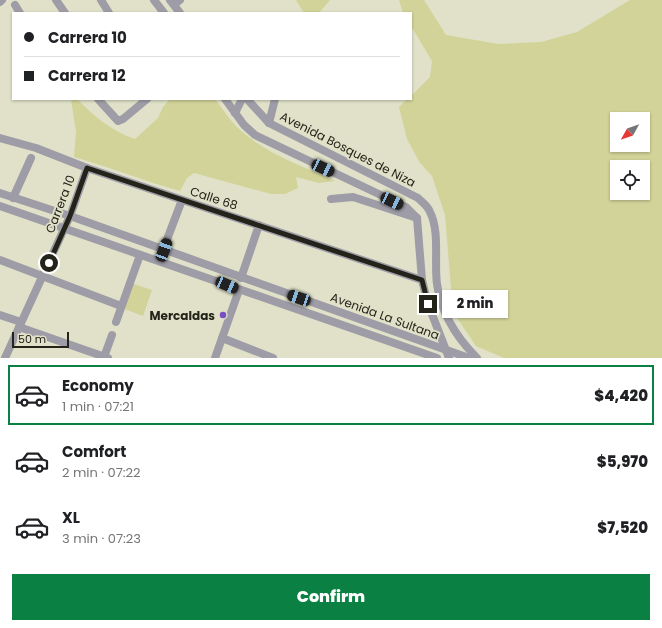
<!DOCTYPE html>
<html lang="en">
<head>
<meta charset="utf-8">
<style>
  :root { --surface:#fff; --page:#f2f2f2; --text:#202124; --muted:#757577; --line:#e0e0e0; --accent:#0b8043 }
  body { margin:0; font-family:Poppins,sans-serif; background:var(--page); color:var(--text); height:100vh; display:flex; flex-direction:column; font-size:15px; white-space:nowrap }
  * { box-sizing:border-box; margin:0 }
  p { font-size:13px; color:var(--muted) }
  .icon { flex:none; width:22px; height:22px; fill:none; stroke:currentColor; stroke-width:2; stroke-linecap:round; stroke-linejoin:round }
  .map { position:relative; height:358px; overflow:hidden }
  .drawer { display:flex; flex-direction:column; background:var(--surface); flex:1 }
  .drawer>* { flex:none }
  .top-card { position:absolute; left:12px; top:12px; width:400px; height:88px; border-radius:0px; box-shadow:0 1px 3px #0004; display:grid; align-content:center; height:88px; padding:0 12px; background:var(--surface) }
  .needle { width:26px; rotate:230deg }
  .controls { position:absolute; left:610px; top:112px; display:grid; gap:8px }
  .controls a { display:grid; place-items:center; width:40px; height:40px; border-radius:0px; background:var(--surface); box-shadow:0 1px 3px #0004; font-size:20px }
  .scale { position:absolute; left:12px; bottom:10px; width:57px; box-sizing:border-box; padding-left:4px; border:2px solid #23231a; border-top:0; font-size:11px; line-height:14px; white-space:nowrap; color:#23231a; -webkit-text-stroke:3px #e0e1c8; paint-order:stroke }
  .end { position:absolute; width:18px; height:18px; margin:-9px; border:5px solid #23231a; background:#fff; box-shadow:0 0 0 2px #fff }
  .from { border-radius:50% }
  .bubble { position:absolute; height:28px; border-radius:0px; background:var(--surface); box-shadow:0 1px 3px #0004; font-size:13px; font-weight:800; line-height:28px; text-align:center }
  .car { position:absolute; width:12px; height:24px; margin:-12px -6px; border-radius:5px; box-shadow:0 0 3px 1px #0007; background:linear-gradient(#222 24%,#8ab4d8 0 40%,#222 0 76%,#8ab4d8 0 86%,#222 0) }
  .top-card b { display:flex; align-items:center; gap:14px; height:38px; font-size:15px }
  .top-card b+b { border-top:1px solid var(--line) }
  .top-card i { width:10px; height:10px; background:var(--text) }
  ul { padding:7px 0 0; list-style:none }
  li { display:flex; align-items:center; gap:12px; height:60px; margin:0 8px 6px; padding:0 4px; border:2px solid transparent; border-radius:0px }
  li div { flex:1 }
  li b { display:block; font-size:15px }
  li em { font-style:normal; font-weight:800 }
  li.on { border-color:var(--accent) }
  li>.icon { width:36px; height:36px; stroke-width:1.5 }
  .primary-button { display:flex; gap:8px; margin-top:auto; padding:8px 12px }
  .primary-button a { flex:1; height:46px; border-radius:0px; background:var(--accent); color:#fff; font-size:16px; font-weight:800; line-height:46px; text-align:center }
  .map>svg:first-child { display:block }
  .green { fill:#d2d398; fill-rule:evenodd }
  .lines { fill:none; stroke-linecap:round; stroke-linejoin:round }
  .minor { stroke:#9e9ca6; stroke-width:8 }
  .route { stroke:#23231a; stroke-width:5 }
  .poi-dot { fill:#784ec7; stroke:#e0e1c8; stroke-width:1.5 }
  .labels { text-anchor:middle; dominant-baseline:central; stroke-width:3.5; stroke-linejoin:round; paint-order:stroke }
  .street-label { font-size:12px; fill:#23231a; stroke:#e0e1c8 }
  .poi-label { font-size:12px; font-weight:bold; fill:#23231a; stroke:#e0e1c8; text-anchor:end }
</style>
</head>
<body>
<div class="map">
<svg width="662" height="358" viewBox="0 0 662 358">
  <rect width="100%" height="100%" fill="#e0e1c8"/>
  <g class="green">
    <path d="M296,0h34l-11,13h-15z"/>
    <path d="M399,0h25l22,35 52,9 43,-2 36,-10 53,-32h32v358h-158l-28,-12 -23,-34 -8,-97 -13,-39 -12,-13 -13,-24 -8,-32 8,-8h4v-3l19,-19 2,-16 -21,-35v-13h-8zM617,119h26v26h-26zM617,167h26v26h-26z"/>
    <path d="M71,99h6c17,17 34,32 58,40l23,-21 5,-11 7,-8h45c9,12 18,26 30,35 26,22 60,33 90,47l-16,2 -23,-6 2,11 -13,6h-14l-77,-21 -7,5 -7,13c-36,-10 -70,-24 -106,-34l2,-25z"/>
    <path d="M131,283l21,7 -9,26 -21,-8z"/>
  </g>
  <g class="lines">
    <g class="minor">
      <path d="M56,0l9,13"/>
      <path d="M101,0l8,13"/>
      <path d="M154,0l10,13"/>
      <path d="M170,0l10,13"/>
      <path d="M0,2l2,-2"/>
      <path d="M15,5l5,8"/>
      <path d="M174,5l6,-5"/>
      <path d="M98,99l20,22 5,-2 24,-20"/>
      <path d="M225,99l19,26 11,10 151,72 11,11"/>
      <path d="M247,99l22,24 149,75c4,4 10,8 12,14 10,19 4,51 7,72 4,29 20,54 40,74"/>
      <path d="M235,113l7,-14"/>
      <path d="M269,123l6,-24"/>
      <path d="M0,138l36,10 51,20 335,112"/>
      <path d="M0,193l70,23 399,142"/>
      <path d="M13,198l18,-40"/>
      <path d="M331,199l22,-2 61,20"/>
      <path d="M0,206l437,152"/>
      <path d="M417,218l5,62 6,24 21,54"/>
      <path d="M163,250l19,-50"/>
      <path d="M0,260l121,46"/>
      <path d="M241,278l18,-53"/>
      <path d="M0,315l21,7"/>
      <path d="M116,322l24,-67"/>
      <path d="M19,327l89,31"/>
      <path d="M222,338l51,20"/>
      <path d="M104,357l8,-22"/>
      <path d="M5,358l65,-142 17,-48"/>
      <path d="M215,358l24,-68"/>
    </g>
  </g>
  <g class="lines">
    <path class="route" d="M49,263l21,-47 17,-48 335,112 6,24"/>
  </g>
  <circle class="poi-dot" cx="223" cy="315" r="4"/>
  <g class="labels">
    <g class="street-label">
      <text transform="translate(348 149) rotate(27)">Avenida Bosques de Niza</text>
      <text transform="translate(214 198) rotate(18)">Calle 68</text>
      <text transform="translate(60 204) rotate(-69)">Carrera 10</text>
      <text transform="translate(385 316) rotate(20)">Avenida La Sultana</text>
    </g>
    <g class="poi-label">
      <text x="215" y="315">Mercaldas</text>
    </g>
  </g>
</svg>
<div class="controls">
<a><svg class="needle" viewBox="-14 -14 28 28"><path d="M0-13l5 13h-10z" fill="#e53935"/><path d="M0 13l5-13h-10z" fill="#757577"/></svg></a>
<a><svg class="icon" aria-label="locate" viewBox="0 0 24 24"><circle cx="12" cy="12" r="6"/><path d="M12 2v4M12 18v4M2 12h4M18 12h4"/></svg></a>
</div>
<div class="scale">50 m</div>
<i class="end from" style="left:49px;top:263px"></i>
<i class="end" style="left:428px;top:304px"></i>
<div class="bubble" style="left:442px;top:290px;width:66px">2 min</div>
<i class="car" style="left:323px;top:168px;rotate:115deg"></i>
<i class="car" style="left:392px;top:201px;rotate:115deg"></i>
<i class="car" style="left:164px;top:250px;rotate:20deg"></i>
<i class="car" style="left:227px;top:285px;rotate:113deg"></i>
<i class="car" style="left:299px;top:298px;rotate:289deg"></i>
<div class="top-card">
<b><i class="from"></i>Carrera 10</b>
<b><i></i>Carrera 12</b>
</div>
</div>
<section class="drawer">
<ul>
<li class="on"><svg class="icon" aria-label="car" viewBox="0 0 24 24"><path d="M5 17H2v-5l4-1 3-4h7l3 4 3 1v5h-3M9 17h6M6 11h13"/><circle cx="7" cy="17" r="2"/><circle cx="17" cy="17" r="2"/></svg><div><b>Economy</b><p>1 min · 07:21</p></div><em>$4,420</em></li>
<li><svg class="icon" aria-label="car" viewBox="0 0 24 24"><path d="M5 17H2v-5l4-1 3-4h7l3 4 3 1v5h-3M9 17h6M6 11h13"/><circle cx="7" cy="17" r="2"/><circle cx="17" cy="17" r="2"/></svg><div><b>Comfort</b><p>2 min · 07:22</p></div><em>$5,970</em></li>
<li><svg class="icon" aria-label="car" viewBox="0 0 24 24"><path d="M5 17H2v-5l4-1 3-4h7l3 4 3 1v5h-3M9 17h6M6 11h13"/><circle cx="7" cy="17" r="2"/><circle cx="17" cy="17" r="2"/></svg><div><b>XL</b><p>3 min · 07:23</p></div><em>$7,520</em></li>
</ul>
<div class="primary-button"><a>Confirm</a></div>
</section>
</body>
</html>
